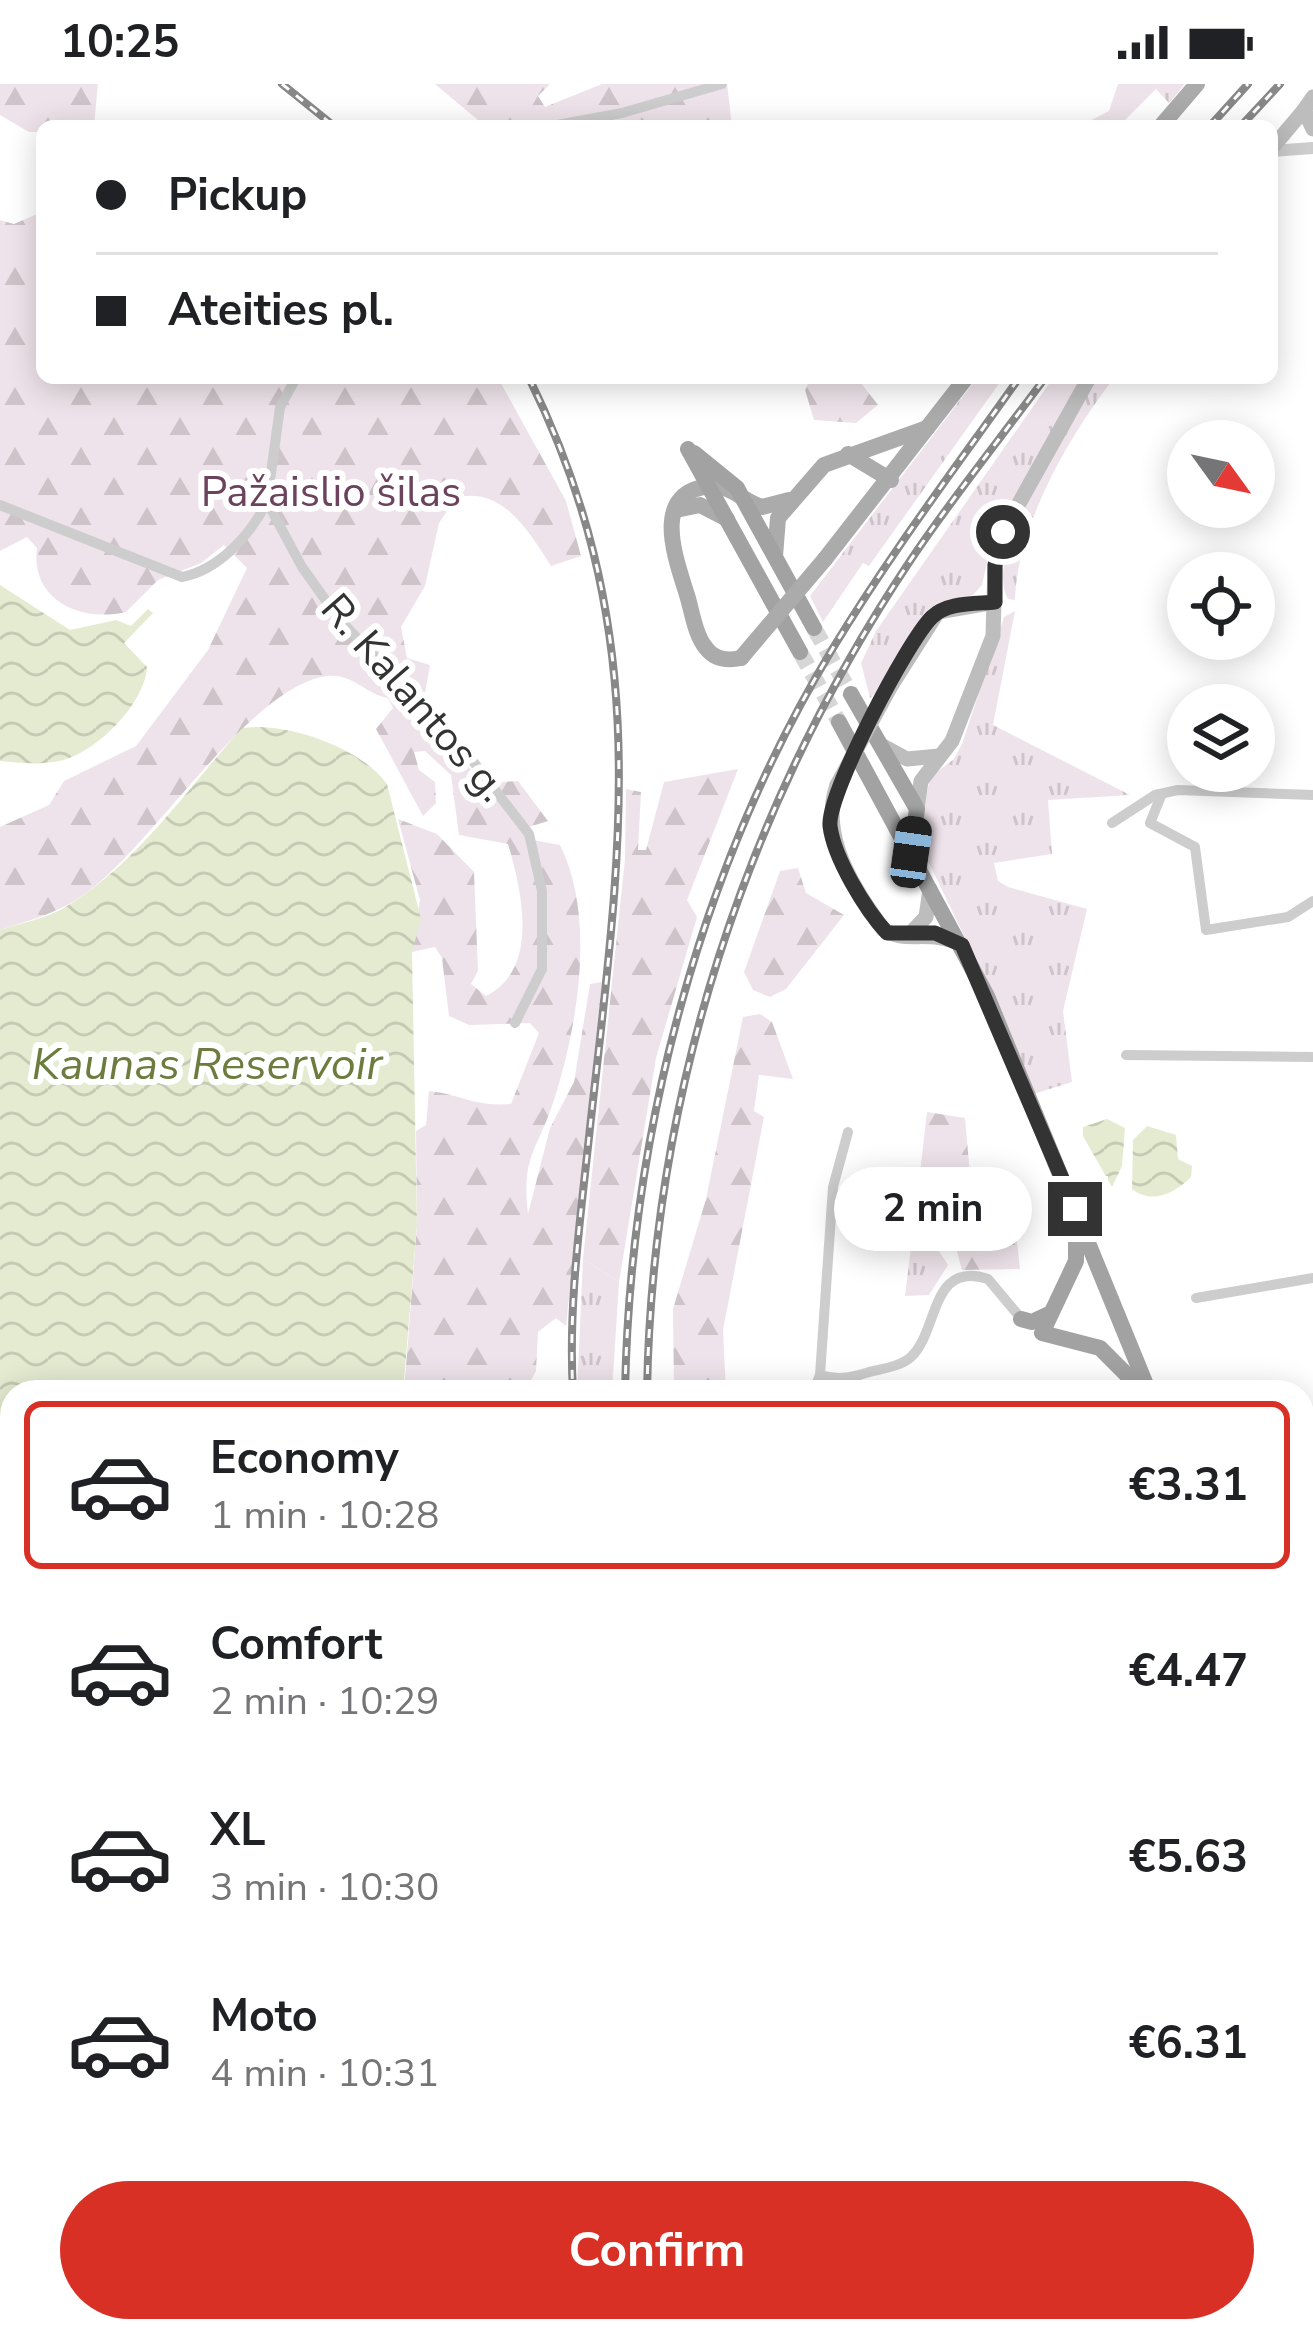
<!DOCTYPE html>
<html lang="en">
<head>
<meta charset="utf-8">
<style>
  :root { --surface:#fff; --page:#f2f2f2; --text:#202124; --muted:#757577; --line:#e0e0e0; --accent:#d93025 }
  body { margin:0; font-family:"Nunito Sans",sans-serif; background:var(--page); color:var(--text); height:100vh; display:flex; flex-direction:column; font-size:45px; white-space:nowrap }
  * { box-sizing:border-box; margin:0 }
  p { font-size:39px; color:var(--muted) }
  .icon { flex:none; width:66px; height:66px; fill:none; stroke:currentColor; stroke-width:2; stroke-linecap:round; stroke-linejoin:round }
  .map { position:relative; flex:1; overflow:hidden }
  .sheet { position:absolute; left:0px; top:1296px; width:1314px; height:963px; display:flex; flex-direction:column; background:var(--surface); border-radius:36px 36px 0 0; box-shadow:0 6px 30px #0003 }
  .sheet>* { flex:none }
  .hud { position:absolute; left:36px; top:36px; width:1242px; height:264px; border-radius:18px; box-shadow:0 6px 30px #0003; display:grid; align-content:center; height:264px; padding:0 60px; background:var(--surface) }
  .needle { width:78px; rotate:123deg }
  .controls { position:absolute; left:1167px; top:336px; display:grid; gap:24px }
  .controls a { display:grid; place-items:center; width:108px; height:108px; border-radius:50%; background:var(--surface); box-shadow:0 6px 30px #0003; font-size:60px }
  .end { position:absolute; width:54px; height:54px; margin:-27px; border:15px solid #333; background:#fff; box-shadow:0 0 0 6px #fff }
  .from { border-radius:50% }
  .bubble { position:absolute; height:84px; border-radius:42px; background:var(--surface); box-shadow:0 6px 30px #0003; font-size:39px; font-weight:700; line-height:84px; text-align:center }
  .car { position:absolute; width:36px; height:72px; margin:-36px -18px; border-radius:15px; box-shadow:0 0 9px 3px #0007; background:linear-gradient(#222 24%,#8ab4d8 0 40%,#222 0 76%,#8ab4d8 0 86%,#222 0) }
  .hud b { display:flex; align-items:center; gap:42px; height:114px; font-size:45px }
  .hud b+b { border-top:3px solid var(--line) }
  .hud i { width:30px; height:30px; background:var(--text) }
  ul { padding:21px 0 0; list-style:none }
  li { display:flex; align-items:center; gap:36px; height:168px; margin:0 24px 18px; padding:0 36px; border:6px solid transparent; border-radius:18px }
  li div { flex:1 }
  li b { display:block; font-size:45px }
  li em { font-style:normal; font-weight:700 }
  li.on { border-color:var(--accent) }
  li>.icon { width:108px; height:108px; stroke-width:1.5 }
  .button { display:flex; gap:24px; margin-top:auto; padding:24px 60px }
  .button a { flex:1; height:138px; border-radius:72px; background:var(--accent); color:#fff; font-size:48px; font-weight:700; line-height:138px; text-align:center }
  .status { display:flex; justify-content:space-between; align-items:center; height:84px; padding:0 60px; background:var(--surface); direction:ltr }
  .status svg { height:33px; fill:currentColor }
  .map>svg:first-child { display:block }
  .grass { fill:url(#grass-tufts) }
  .forest { fill:url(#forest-firs) }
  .water { fill:url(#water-waves) }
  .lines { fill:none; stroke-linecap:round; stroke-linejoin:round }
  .trunk-tunnel { stroke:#d6d6d6; stroke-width:16; stroke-dasharray:16 8; stroke-linecap:butt }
  .minor { stroke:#cdcdcd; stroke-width:10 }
  .tertiary { stroke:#cdcdcd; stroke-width:12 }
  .secondary { stroke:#bdbdbd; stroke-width:15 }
  .primary { stroke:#ababab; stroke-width:16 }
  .trunk { stroke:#a2a2a2; stroke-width:16 }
  .rail-casing { stroke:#888; stroke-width:8 }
  .rail { stroke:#fff; stroke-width:3; stroke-dasharray:9; stroke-linecap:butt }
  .secondary-bridge { stroke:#bdbdbd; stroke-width:15 }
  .primary-bridge { stroke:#ababab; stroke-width:16 }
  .route { stroke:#333; stroke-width:15 }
  .labels { text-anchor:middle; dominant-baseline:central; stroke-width:12; stroke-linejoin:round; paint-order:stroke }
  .park-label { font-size:42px; fill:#6b435c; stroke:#fff }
  .street-label { font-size:42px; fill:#333; stroke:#fff }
  .water-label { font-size:45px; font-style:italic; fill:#6d7c3e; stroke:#fff }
</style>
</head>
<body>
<div class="status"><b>10:25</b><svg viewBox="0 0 49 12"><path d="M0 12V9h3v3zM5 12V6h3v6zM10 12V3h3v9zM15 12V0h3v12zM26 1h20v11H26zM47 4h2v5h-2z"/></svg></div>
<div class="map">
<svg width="1313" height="2258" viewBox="0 0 1313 2258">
  <defs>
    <pattern id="grass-tufts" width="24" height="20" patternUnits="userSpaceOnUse" patternTransform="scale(3)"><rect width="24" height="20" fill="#eee3ea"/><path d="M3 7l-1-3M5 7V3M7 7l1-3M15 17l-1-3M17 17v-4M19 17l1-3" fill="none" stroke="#cdc3c9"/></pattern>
    <pattern id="forest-firs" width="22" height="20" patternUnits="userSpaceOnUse" patternTransform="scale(3)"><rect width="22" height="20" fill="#eee3ea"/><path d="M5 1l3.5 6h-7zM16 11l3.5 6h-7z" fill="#cdc3c9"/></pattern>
    <pattern id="water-waves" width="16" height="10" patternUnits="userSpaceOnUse" patternTransform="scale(3)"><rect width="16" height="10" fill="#e5ebd1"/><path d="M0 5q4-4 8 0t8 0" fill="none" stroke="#c5cab4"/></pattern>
  </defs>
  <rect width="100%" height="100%" fill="#fff"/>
  <g class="grass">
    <path d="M1118,0h67l-16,19 -13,-14 -37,37h-39l29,-15z"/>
    <path d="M977,294h26l-134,188 -6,-3 -40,59 -13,-26z"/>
    <path d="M1053,294h29l-90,163 -10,44 -9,10 -38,11 -54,83 -11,9 -9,-35 15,-32z"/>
    <path d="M1096,294h18c-45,58 -97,148 -99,222l-7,-1c-27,-47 63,-176 88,-221z"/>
    <path d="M1015,527l-22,114 137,70 -82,5 4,54 -58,9 4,18 10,6 79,22 -24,102 9,71 -38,12 -27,-69 -89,-185 12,-63 24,-18 8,-15 42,-127z"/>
    <path d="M919,1097l22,12 6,31 -19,-9 -7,9 27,41 -19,30 -24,1z"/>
    <path d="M583,1175l36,23 -7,110h-35z"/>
  </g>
  <g class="forest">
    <path d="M0,0h98l-4,41 -52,1v6h-13l-29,-17z"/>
    <path d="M435,0h115l-12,12 7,11 57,-23h125l5,42h-247z"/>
    <path d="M42,128v166h456l68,123 15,55 -30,10c-23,-36 -50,-81 -95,-68l-17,25 -14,63 -24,41 6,31 23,7 -8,45 60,73 36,-2 30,40 -22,7 2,11 32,6c36,72 18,180 -6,255 -16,50 -33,55 -26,114l22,-86 24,-46 16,-98 12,-2 -36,344 -10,-8 -18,14 -2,39 -11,21h-121l13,-167 -1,-94 10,-6 3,-34c34,4 46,16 82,13l28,-71 -9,-10 -61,2 -20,-9 -7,-58 -7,-11 -23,5 8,-52 -22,-81 39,15 37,38 4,99 -7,13 15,12c54,-27 36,-105 22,-152l-49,-9 -8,-60 -26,-24 -11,1 5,18 16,12 1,21 -13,13 -47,-87 17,-21 -5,-10c-24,-4 -37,-28 -67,-21 -77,18 -167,167 -236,217 -26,19 -55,26 -85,36v-103l49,-22 15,-24 72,-35 72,-96 39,-82 -23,-23 -23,18 -43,17 -32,32c-47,11 -96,-13 -89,-64l-10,-11 -27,14v-331l14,4z"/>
    <path d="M811,294h46l21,27 -22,18 -42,-3 -9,-30z"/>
    <path d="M738,685l-51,131 10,17 -41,141 -37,224 -36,-23 42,-400 1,-70 15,3 -3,58h8l18,-68z"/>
    <path d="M798,784l8,25 38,22 -58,74 -16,8 -17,-7 -9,-18 36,-101z"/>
    <path d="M760,930l12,8 21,57 -34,-4 -5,36 10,6 -41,213 3,62h-52l-1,-83 33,-110 37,-182z"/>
    <path d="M927,1028l38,6 6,68 12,27 31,1 6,55 -58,1 -21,-77 -22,-12z"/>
    <path d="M454,2247h169v8l-179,3z"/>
  </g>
  <g class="water">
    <path d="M0,501l70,45 46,-10 15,6 17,-17 5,4 -29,30 23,24c-2,37 -52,87 -88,94 -19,4 -41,2 -59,0z"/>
    <path d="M255,643c42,-1 108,23 132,57l34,135 -9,33 5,273 -14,167h-391v939h112l-4,11h-120v-1412c20,-7 44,-11 62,-21 73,-42 124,-119 180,-181z"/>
    <path d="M1107,1035l18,9 -3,38 -10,21 -29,-51v-9z"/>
    <path d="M1147,1042l29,9 2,24 14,7 -1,11c-16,16 -39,28 -59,12l1,-49z"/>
  </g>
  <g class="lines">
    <g class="trunk-tunnel">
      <path d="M814,544l37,66"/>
      <path d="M800,568l39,70"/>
    </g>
    <g class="minor">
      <path d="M552,42l70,-13 100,-29"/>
      <path d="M296,294l-16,29 -13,95 35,65 37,52 126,132 64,83 13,57v78l-27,54"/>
      <path d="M0,421l182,72c37,-7 68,-42 85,-75"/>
      <path d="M1161,712l-11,27 45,24 11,83 82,-13 25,-16"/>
      <path d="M1112,739l43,-28 23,-5 135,5"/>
      <path d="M1126,971l187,2"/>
      <path d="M1196,1214l117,-20"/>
      <path d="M820,1291c17,5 30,3 46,-2 14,-4 34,-6 45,-16 28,-26 19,-97 77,-78l37,44"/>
      <path d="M813,1308l7,-17 13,-188 15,-55"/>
      <path d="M1302,1426l11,-1"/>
      <path d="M240,2258l4,-11"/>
    </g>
    <g class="tertiary">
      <path d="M1272,67l41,-3"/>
      <path d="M1302,1975l11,-5"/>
      <path d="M931,2247l14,5 10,-5"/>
      <path d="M789,2258l11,-11"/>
    </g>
    <g class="secondary">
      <path d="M1313,13l-9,13 9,19"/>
      <path d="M1272,64l32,-38"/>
      <path d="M891,602l47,-74 57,-10"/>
      <path d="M883,662l24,13 32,-3"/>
      <path d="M837,701c-18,51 17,104 46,144 23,16 46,-1 79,16"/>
      <path d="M917,725l4,-28 31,-40 41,-105 2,-71 8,-33 86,-154"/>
      <path d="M909,851l17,-18 4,-28"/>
    </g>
    <g class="primary">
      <path d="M1161,42l36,-42"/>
      <path d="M848,370l43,26"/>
      <path d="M676,426l24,-5 27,14"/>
      <path d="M775,472l3,-38 46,-53 103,-37"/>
      <path d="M825,475l141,-181"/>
      <path d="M741,574c-14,3 -26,2 -35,-10 -11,-13 -14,-37 -19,-53 -11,-36 -38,-104 24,-109 20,-1 33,16 51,21l27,-7"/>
    </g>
    <g class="trunk">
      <path d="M688,365l112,203"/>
      <path d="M694,369l43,35 77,140"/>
      <path d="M851,610l66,115 -6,42"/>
      <path d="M839,638l148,274 162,396"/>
      <path d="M1076,1138v39l-34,72 58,15 41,41"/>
      <path d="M1021,1235l11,3 17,-8"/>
      <path d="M1302,1647l11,19"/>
    </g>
    <g class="rail-casing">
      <g id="rail">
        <path d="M282,0l52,42"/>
        <path d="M1210,42l38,-42"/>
        <path d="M1241,42l39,-42"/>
        <path d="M529,294c129,261 90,483 60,759 -9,85 -21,170 -16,255"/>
        <path d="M625,1308c5,-259 74,-522 208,-744 57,-94 123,-181 186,-270"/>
        <path d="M647,1308c5,-297 98,-584 263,-831 42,-63 90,-122 135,-183"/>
        <path d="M831,2247l3,11"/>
      </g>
    </g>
    <use href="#rail" class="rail"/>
    <path class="secondary-bridge" d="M837,701l54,-99"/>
    <path class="primary-bridge" d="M741,574l84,-99"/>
  </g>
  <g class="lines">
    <path class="route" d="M1003,448l-8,33v37c-21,2 -47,0 -63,15 -24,23 -105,177 -102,209 4,32 35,83 57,107h48l27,12 113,264"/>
  </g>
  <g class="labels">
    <g class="park-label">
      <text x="331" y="408">Pažaislio šilas</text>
    </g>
    <g class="street-label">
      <text transform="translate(414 614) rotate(49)">R. Kalantos g.</text>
    </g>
    <g class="water-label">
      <text x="207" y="980">Kaunas Reservoir</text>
    </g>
  </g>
</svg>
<div class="controls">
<a><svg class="needle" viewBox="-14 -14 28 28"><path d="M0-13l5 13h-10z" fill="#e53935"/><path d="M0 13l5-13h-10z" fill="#757577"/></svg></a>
<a><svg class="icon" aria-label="locate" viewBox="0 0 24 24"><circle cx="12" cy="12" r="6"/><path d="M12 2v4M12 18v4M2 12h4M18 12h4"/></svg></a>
<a><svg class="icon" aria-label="layers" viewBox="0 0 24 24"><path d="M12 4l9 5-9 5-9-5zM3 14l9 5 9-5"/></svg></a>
</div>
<i class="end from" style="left:1003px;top:448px"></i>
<i class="end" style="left:1075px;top:1125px"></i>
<div class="bubble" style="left:834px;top:1083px;width:198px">2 min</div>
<i class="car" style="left:911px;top:768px;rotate:8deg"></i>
<div class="hud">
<b><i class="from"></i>Pickup</b>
<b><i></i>Ateities pl.</b>
</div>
<section class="sheet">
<ul>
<li class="on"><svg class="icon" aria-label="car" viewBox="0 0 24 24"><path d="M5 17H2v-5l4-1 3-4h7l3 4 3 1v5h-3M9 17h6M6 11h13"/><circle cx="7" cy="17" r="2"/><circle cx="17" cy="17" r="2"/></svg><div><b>Economy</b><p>1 min · 10:28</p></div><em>€3.31</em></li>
<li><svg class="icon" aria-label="car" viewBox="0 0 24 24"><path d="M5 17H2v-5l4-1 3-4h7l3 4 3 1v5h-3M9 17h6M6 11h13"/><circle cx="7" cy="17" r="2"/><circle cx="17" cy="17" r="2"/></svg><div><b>Comfort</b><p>2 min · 10:29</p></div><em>€4.47</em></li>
<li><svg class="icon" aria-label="car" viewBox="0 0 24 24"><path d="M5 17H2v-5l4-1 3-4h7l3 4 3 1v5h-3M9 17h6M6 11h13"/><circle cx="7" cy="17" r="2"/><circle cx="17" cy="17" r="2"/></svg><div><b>XL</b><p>3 min · 10:30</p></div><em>€5.63</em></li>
<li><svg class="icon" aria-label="car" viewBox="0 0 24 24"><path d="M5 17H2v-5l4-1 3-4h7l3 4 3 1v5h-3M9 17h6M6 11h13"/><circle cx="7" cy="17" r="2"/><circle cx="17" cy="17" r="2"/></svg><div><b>Moto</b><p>4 min · 10:31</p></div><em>€6.31</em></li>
</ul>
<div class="button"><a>Confirm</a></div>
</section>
</div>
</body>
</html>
